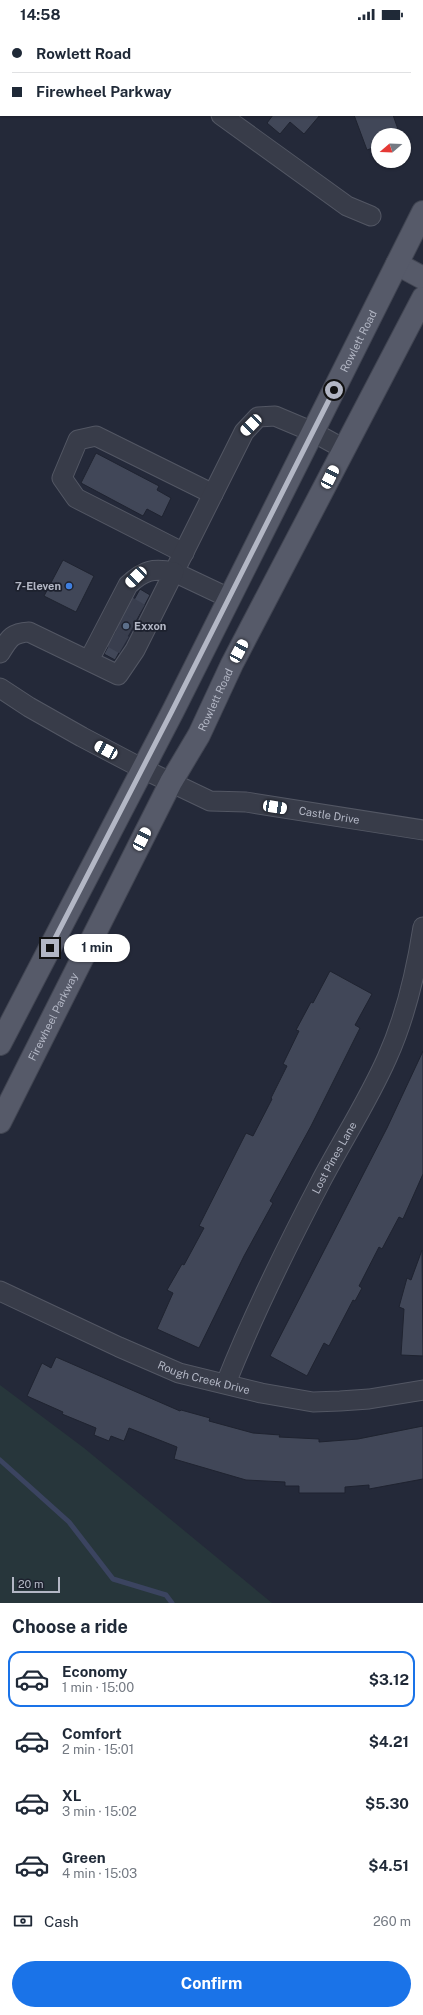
<!DOCTYPE html>
<html lang="en">
<head>
<meta charset="utf-8">
<style>
  :root { --surface:#fff; --page:#f2f2f3; --text:#1f2937; --muted:#747a83; --line:#e0e1e3; --accent:#1a73e8 }
  body { margin:0; font-family:"Public Sans",sans-serif; background:var(--page); color:var(--text); height:100vh; display:flex; flex-direction:column; font-size:15px; white-space:nowrap }
  * { box-sizing:border-box; margin:0 }
  p { font-size:13px; color:var(--muted) }
  .icon { flex:none; width:22px; height:22px; fill:none; stroke:currentColor; stroke-width:2; stroke-linecap:round; stroke-linejoin:round }
  .map { position:relative; height:1575px; overflow:hidden }
  .panel { display:flex; flex-direction:column; background:var(--surface); flex:1 }
  .panel>* { flex:none }
  .hud { position:absolute; left:0px; top:0px; width:423px; height:88px; box-shadow:0 1px 3px #0004; display:grid; align-content:center; height:88px; padding:0 12px; background:var(--surface) }
  .needle { width:26px; rotate:251deg }
  .tools { position:absolute; left:371px; top:100px; display:grid; gap:8px }
  .tools a { display:grid; place-items:center; width:40px; height:40px; border-radius:50%; background:var(--surface); box-shadow:0 1px 3px #0004; font-size:20px }
  .scale { position:absolute; left:12px; bottom:10px; width:48px; box-sizing:border-box; padding-left:4px; border:2px solid #b3b7c5; border-top:0; font-size:11px; line-height:14px; white-space:nowrap; color:#b3b7c5; -webkit-text-stroke:3px #1d212e; paint-order:stroke }
  .end { position:absolute; width:18px; height:18px; margin:-9px; border:5px solid #b3b7c5; background:#111; box-shadow:0 0 0 2px #111 }
  .from { border-radius:50% }
  .bubble { position:absolute; height:28px; border-radius:14px; background:var(--surface); box-shadow:0 1px 3px #0004; font-size:13px; font-weight:700; line-height:28px; text-align:center }
  .car { position:absolute; width:12px; height:24px; margin:-12px -6px; border-radius:5px; box-shadow:0 0 3px 1px #0007; background:linear-gradient(#fff 24%,#345 0 40%,#fff 0 76%,#345 0 86%,#fff 0) }
  .hud b { display:flex; align-items:center; gap:14px; height:38px; font-size:15px }
  .hud b+b { border-top:1px solid var(--line) }
  .hud i { width:10px; height:10px; background:var(--text) }
  ul { padding:0; list-style:none }
  li { display:flex; align-items:center; gap:12px; height:56px; margin:0 8px 6px; padding:0 4px; border:2px solid transparent; border-radius:12px }
  li div { flex:1 }
  li b { display:block; font-size:15px }
  li em { font-style:normal; font-weight:700 }
  li.on { border-color:var(--accent) }
  li>.icon { width:36px; height:36px; stroke-width:1.5 }
  h2 { padding:0 12px; font-size:18px; line-height:48px }
  .pay { display:flex; align-items:center; gap:10px; height:44px; padding:0 12px; font-size:15px }
  .pay p { margin-inline-start:auto }
  .cta { display:flex; gap:8px; margin-top:auto; padding:8px 12px }
  .cta a { flex:1; height:46px; border-radius:24px; background:var(--accent); color:#fff; font-size:16px; font-weight:700; line-height:46px; text-align:center }
  .status { display:flex; justify-content:space-between; align-items:center; height:28px; padding:0 20px; background:var(--surface); direction:ltr }
  .status svg { height:11px; fill:currentColor }
  .map>svg:first-child { display:block }
  .green { fill:#27363b }
  .lines { fill:none; stroke-linecap:round; stroke-linejoin:round }
  .stream { stroke:#3b4460; stroke-width:5 }
  .building { fill:#414758; stroke:#1f2330 }
  .minor-tunnel { stroke:#393e4e; stroke-width:19; stroke-dasharray:19 10; stroke-linecap:butt }
  .minor-casing { stroke:#535764; stroke-width:21 }
  .major-casing { stroke:#414552; stroke-width:24 }
  .minor { stroke:#383c49; stroke-width:19 }
  .major { stroke:#565a69; stroke-width:22 }
  .route { stroke:#b3b7c5; stroke-width:5 }
  .shop-dot { fill:#3f7fe0; stroke:#1d212e; stroke-width:1.5 }
  .service-dot { fill:#5c6f8a; stroke:#1d212e; stroke-width:1.5 }
  .labels { text-anchor:middle; dominant-baseline:central; stroke-width:3.5; stroke-linejoin:round; paint-order:stroke }
  .street-label { font-size:11px; fill:#b3b7c5; stroke:#1d212e }
  .poi-label { font-size:11px; font-weight:bold; fill:#b3b7c5; stroke:#1d212e; text-anchor:end }
</style>
</head>
<body>
<div class="status"><b>14:58</b><svg viewBox="0 0 49 12"><path d="M0 12V9h3v3zM5 12V6h3v6zM10 12V3h3v9zM15 12V0h3v12zM26 1h20v11H26zM47 4h2v5h-2z"/></svg></div>
<div class="map">
<svg width="423" height="1575" viewBox="0 0 423 1575">
  <rect width="100%" height="100%" fill="#242939"/>
  <path class="green" d="M0,1357l84,63 188,155h-272z"/>
  <g class="lines">
    <path class="stream" d="M0,1432l69,62 44,57 53,16 6,8"/>
  </g>
  <g class="building">
    <path d="M273,87h47l-16,19 -14,-12 -10,12 -13,-11z"/>
    <path d="M354,87h39l7,20h-22v11l-11,4z"/>
    <path d="M96,425l63,33 -2,4 14,8 -9,19 -15,-8 -4,7 -62,-33z"/>
    <path d="M63,532l31,16 -18,36 -32,-16z"/>
    <path d="M140,561l10,6 -35,65 -11,-6z"/>
    <path d="M330,943l42,23 -17,31 5,3 -49,98 -41,75 3,2 -29,53 -45,92 -42,-19 16,-36 -6,-3 15,-26 2,1 20,-37 -5,-2 47,-93 7,3 19,-37 -1,-1 16,-32 -4,-2 16,-33 -3,-1 15,-28 2,1z"/>
    <path d="M423,1023v123l-20,45 -4,-2 -17,32 -3,-2 -20,39 3,2 -7,13 -2,-1 -24,46 -5,-3 -17,33 -37,-20 117,-228z"/>
    <path d="M422,1222l1,106 -22,-1 3,-46 -5,-2 8,-29 4,2z"/>
    <path d="M56,1329l124,54 1,-1 29,8 -1,3 44,12 27,2 -1,2 40,2v3l39,-3 65,-13v53l-54,10v-4l-24,2v6h-46v-7h-14v-4l-39,-2 -72,-21 3,-12 -48,-19 -5,13 -13,-5 -2,5 -15,-6 2,-7 -34,-14 1,-2 -36,-16 15,-33 9,5z"/>
  </g>
  <g class="lines">
    <g class="minor-tunnel">
      <path d="M128,578l12,7"/>
      <path d="M120,594l12,7"/>
      <path d="M112,610l12,7"/>
    </g>
    <g class="minor-casing">
      <g id="minor">
        <path d="M140,0l1,1"/>
        <path d="M286,0l1,1"/>
        <path d="M364,1v-1"/>
        <path d="M221,87l126,91 24,10"/>
        <path d="M184,525l-108,-55 -14,-20 16,-38 18,-4 117,58"/>
        <path d="M229,570l-55,-26 70,-140 14,-15 17,-1 38,16 31,17"/>
        <path d="M0,625c9,-14 11,-20 29,-21l89,43 17,-25 39,-78c-21,-4 -30,-2 -46,13l-39,75"/>
        <path id="s1" d="M0,660l29,19 53,30 61,32 67,32 36,1 177,28"/>
        <path id="s2" d="M0,1263l119,56 60,26 82,20 52,9 27,-1 29,-2 54,-9"/>
        <path id="s3" d="M226,1355c27,-68 60,-135 94,-200 22,-42 48,-82 67,-125 19,-42 29,-86 36,-131"/>
      </g>
    </g>
    <g class="major-casing">
      <g id="major">
        <path d="M397,236l26,14"/>
        <path id="s4" d="M0,1016l173,-333 250,-499"/>
        <path id="s5" d="M0,1094l171,-340 28,-47 33,-71 191,-366"/>
      </g>
    </g>
    <use href="#minor" class="minor"/>
    <use href="#major" class="major"/>
  </g>
  <g class="lines">
    <path class="route" d="M50,920l122,-237 162,-321"/>
  </g>
  <circle class="shop-dot" cx="69" cy="558" r="4"/>
  <circle class="service-dot" cx="126" cy="598" r="4"/>
  <g class="labels">
    <g class="street-label">
      <text stroke="none"><textPath href="#s4" startOffset="789">Rowlett Road</textPath></text>
      <text stroke="none"><textPath href="#s5" startOffset="474">Rowlett Road</textPath></text>
      <text stroke="none"><textPath href="#s1" startOffset="359">Castle Drive</textPath></text>
      <text stroke="none"><textPath href="#s5" startOffset="118">Firewheel Parkway</textPath></text>
      <text stroke="none"><textPath href="#s3" startOffset="250">Lost Pines Lane</textPath></text>
      <text stroke="none"><textPath href="#s2" startOffset="222">Rough Creek Drive</textPath></text>
    </g>
    <g class="poi-label">
      <text x="61" y="558">7-Eleven</text>
      <text x="134" y="598" text-anchor="start">Exxon</text>
    </g>
  </g>
</svg>
<div class="tools">
<a><svg class="needle" viewBox="-14 -14 28 28"><path d="M0-13l5 13h-10z" fill="#e53935"/><path d="M0 13l5-13h-10z" fill="#747a83"/></svg></a>
</div>
<div class="scale">20 m</div>
<i class="end from" style="left:334px;top:362px"></i>
<i class="end" style="left:50px;top:920px"></i>
<div class="bubble" style="left:64px;top:906px;width:66px">1 min</div>
<i class="car" style="left:251px;top:397px;rotate:225deg"></i>
<i class="car" style="left:330px;top:449px;rotate:27deg"></i>
<i class="car" style="left:136px;top:549px;rotate:226deg"></i>
<i class="car" style="left:239px;top:623px;rotate:28deg"></i>
<i class="car" style="left:106px;top:722px;rotate:298deg"></i>
<i class="car" style="left:275px;top:779px;rotate:99deg"></i>
<i class="car" style="left:142px;top:811px;rotate:27deg"></i>
<div class="hud">
<b><i class="from"></i>Rowlett Road</b>
<b><i></i>Firewheel Parkway</b>
</div>
</div>
<section class="panel">
<h2>Choose a ride</h2>
<ul>
<li class="on"><svg class="icon" aria-label="car" viewBox="0 0 24 24"><path d="M5 17H2v-5l4-1 3-4h7l3 4 3 1v5h-3M9 17h6M6 11h13"/><circle cx="7" cy="17" r="2"/><circle cx="17" cy="17" r="2"/></svg><div><b>Economy</b><p>1 min · 15:00</p></div><em>$3.12</em></li>
<li><svg class="icon" aria-label="car" viewBox="0 0 24 24"><path d="M5 17H2v-5l4-1 3-4h7l3 4 3 1v5h-3M9 17h6M6 11h13"/><circle cx="7" cy="17" r="2"/><circle cx="17" cy="17" r="2"/></svg><div><b>Comfort</b><p>2 min · 15:01</p></div><em>$4.21</em></li>
<li><svg class="icon" aria-label="car" viewBox="0 0 24 24"><path d="M5 17H2v-5l4-1 3-4h7l3 4 3 1v5h-3M9 17h6M6 11h13"/><circle cx="7" cy="17" r="2"/><circle cx="17" cy="17" r="2"/></svg><div><b>XL</b><p>3 min · 15:02</p></div><em>$5.30</em></li>
<li><svg class="icon" aria-label="car" viewBox="0 0 24 24"><path d="M5 17H2v-5l4-1 3-4h7l3 4 3 1v5h-3M9 17h6M6 11h13"/><circle cx="7" cy="17" r="2"/><circle cx="17" cy="17" r="2"/></svg><div><b>Green</b><p>4 min · 15:03</p></div><em>$4.51</em></li>
</ul>
<div class="pay"><svg class="icon" aria-label="cash" viewBox="0 0 24 24"><path d="M3 7h18v10H3z"/><circle cx="12" cy="12" r="2"/></svg>Cash<p>260 m</p></div>
<div class="cta"><a>Confirm</a></div>
</section>
</body>
</html>
